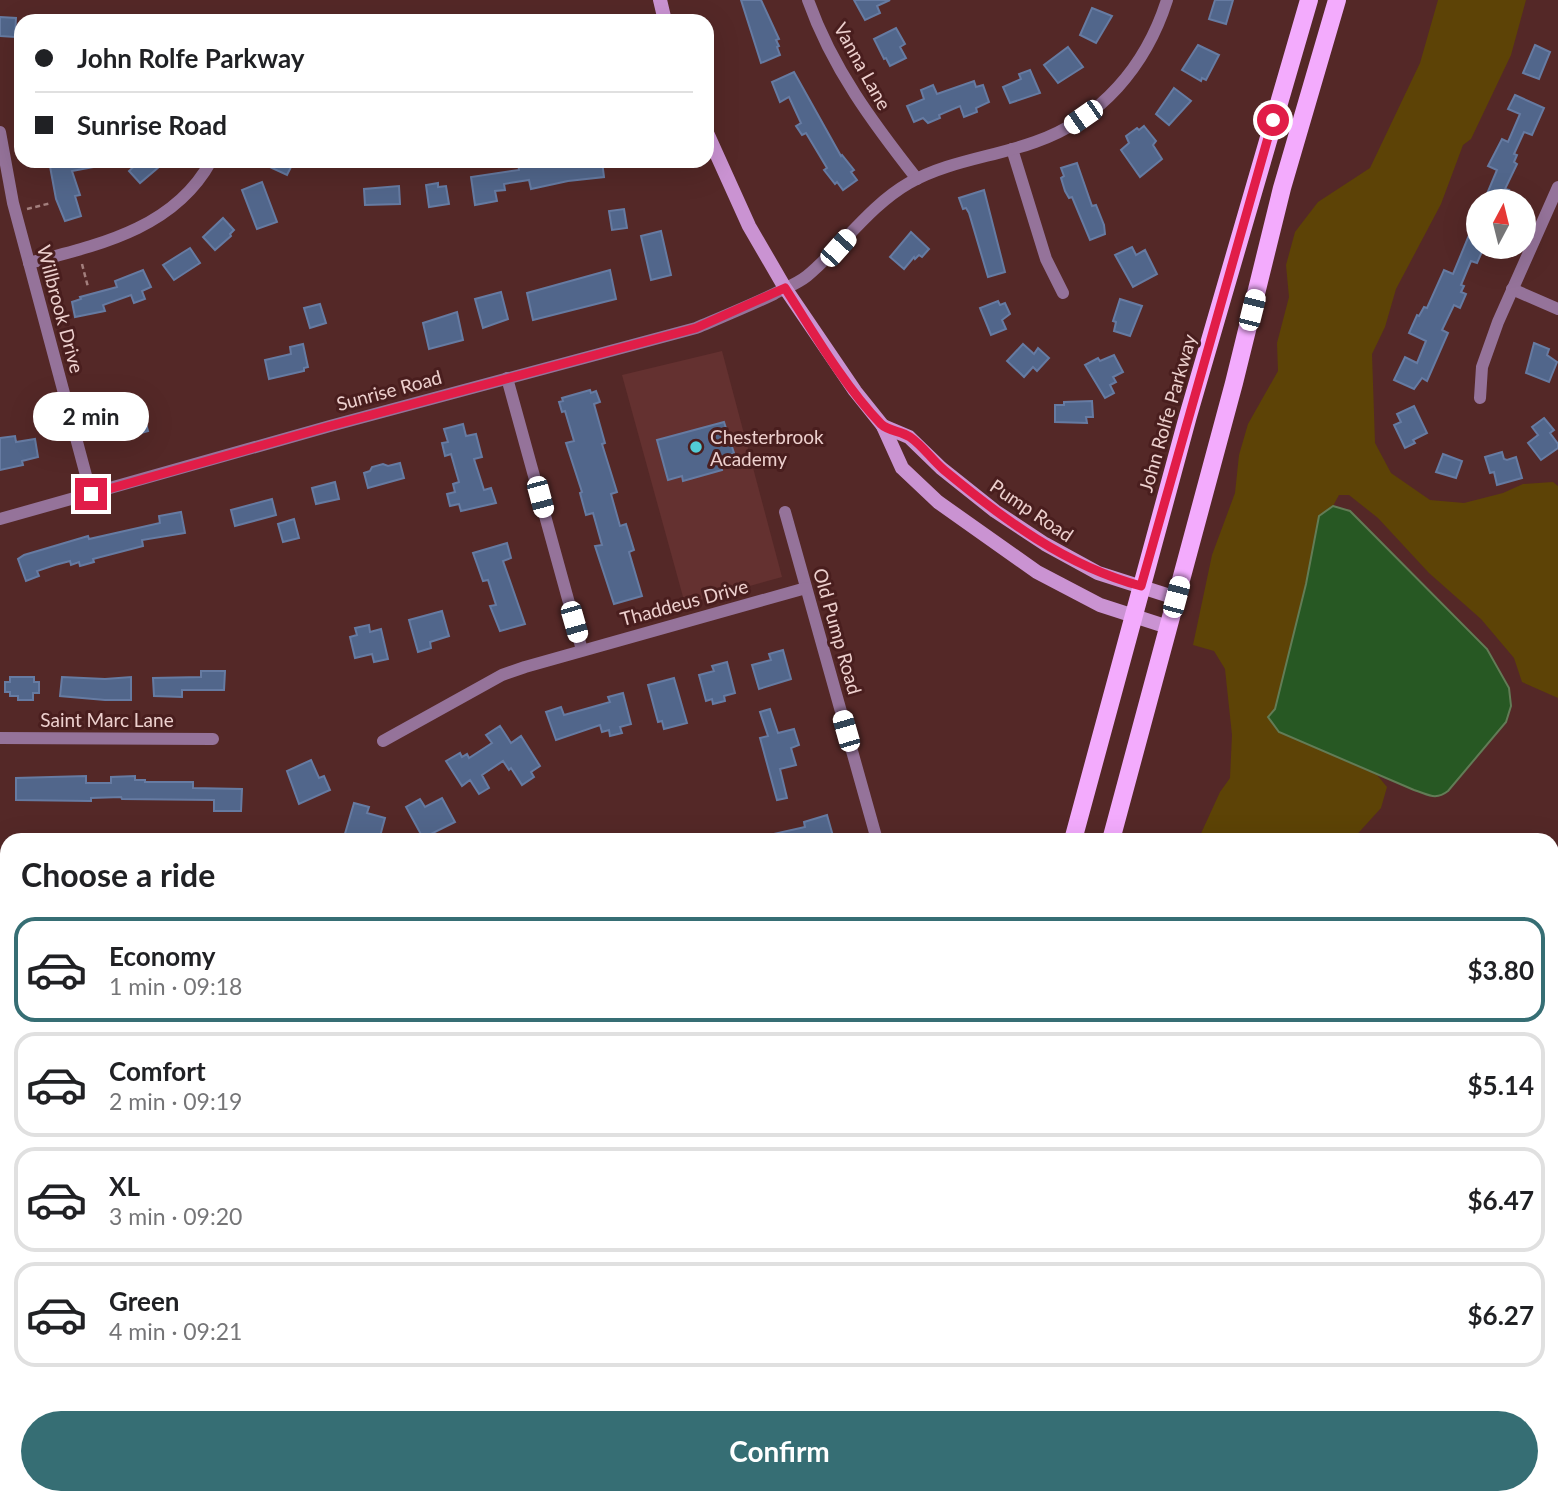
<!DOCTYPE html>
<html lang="en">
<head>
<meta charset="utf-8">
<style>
  :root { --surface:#fff; --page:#f6f6f6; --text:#202124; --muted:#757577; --line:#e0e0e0; --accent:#366e74 }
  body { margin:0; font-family:Lato,sans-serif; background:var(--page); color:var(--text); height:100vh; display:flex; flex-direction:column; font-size:26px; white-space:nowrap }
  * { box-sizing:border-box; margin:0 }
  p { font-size:23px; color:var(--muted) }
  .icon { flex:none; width:38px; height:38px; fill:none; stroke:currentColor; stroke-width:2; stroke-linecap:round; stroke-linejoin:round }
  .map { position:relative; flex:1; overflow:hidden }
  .panel { position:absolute; left:0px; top:833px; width:1559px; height:672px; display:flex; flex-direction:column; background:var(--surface); border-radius:21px 21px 0 0; box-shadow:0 7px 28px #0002 }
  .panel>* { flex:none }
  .guide { position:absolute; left:14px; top:14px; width:700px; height:154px; border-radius:21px; box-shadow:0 7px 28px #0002; display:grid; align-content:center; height:154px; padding:0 21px; background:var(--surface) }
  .needle { width:46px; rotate:7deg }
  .tools { position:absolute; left:1466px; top:189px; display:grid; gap:14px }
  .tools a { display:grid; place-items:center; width:70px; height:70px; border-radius:50%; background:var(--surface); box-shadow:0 7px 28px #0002; font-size:35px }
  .end { position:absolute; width:32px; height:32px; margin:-16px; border:9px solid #e11d48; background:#fff; box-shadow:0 0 0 4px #fff }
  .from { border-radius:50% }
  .bubble { position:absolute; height:49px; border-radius:24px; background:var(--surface); box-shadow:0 7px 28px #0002; font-size:23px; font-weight:700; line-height:49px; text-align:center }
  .car { position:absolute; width:21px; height:42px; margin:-21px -10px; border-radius:9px; box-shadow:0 0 5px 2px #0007; background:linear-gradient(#fff 24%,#345 0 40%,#fff 0 76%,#345 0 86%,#fff 0) }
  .guide b { display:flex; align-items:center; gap:24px; height:66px; font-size:26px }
  .guide b+b { border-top:2px solid var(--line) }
  .guide i { width:18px; height:18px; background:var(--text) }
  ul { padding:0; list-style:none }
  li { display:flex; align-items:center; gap:21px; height:105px; margin:0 14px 10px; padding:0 7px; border:4px solid var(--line); border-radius:21px }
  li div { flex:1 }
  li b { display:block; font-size:26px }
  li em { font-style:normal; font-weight:700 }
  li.active { border-color:var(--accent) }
  li>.icon { width:63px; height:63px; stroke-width:1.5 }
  h2 { padding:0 21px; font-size:32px; line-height:84px }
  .primary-button { display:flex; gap:14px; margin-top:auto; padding:14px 21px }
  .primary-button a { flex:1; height:80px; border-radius:42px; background:var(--accent); color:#fff; font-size:28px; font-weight:700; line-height:80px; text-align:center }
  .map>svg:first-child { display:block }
  .built { fill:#643130 }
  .green { fill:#5d4306 }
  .water { fill:#275823; stroke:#627c56; stroke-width:2 }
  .building { fill:#51668b; stroke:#667ba2; stroke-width:2 }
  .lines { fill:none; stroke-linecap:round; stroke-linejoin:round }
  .path { stroke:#a37f7d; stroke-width:2.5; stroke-dasharray:5 3.5; stroke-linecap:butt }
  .street { stroke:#95739a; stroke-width:12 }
  .secondary { stroke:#ca93d2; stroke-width:14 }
  .primary { stroke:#f3abfd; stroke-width:18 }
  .route { stroke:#e11d48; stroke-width:9 }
  .poi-dot { fill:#52ccd5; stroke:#491e1e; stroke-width:2.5 }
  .labels { text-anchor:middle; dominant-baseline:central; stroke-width:6; stroke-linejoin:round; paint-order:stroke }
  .street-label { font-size:19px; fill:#edd0ce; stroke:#491e1e }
  .poi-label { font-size:19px; fill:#edd0ce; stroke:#491e1e; text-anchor:start }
</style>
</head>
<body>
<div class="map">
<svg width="1558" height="1505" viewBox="0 0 1558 1505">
  <rect width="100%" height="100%" fill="#542827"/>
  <path class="built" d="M722,351l60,226 -97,27 -63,-229z"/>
  <path class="green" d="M1438,0h88l-15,55 -40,84 -8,6 -22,59 -45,85 -11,38 -13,27 3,89 16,30 39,27 34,3 39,-10 20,-9 30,-2 5,4v212l-36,-16 -8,-24 -33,-39 -52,-46 -51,-55 -29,-23h-10l-6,11 -14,10 -13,68 -31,125 -6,8 11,15 97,43 10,12 -6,21 -29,32h-154l22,-48 10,-14 2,-43 -7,-66 -11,-18 -21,-6 19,-90 23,-62 4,-38 9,-31 30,-53 -1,-28 12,-46 -3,-32 9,-33 23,-30 52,-34 50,-105z"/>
  <path class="water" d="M1333,506l17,5 137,138 22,39 2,18 -5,16 -58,69c-13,10 -20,3 -34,-1l-135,-58 -11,-15 7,-8 31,-125 13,-68z"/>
  <g class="building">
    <path d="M741,0h20l18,39 -3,1 3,6 -2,1 3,8 -19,8z"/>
    <path d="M854,0h36l-13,6 3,7 -15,7z"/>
    <path d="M1215,0h18l-7,24 -17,-5z"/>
    <path d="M1092,8l20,8 -16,27 -16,-8z"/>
    <path d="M0,17l16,1 -1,19 -15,-1z"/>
    <path d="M896,28l9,16 -5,3 6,11 -16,8 -4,-8 -2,1 -10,-20z"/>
    <path d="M1198,45l21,10 -13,25 -4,-2 -1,3 -19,-11z"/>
    <path d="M1535,45l15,7 -11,27 -16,-6z"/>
    <path d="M1068,47l15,20 -25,16 -14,-18z"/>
    <path d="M1030,70l10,23 -30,10 -7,-16 18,-8 -2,-5z"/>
    <path d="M794,72l47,84 1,-1 12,15 -3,2 6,8 -14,10 -6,-8 -2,2 -11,-14 3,-2 -21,-35 -4,2 -6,-9 5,-3 -12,-26 -9,5 -8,-20z"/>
    <path d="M974,81l2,6 7,-2 6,17 -13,6 1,4 -13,5 -4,-11 -21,9 1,3 -12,5 -5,-5 -9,4 -7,-16 17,-7 -3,-9 12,-5 4,9z"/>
    <path d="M1174,88l17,13 -22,24 -13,-11z"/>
    <path d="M1515,95l29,13 -12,27 -8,-3 -10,22 3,1 -3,7 3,2 -12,25 4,1 -5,11h-20l13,-31 -9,-4 14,-27 6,3 12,-28 -12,-5z"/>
    <path d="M1144,126l12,15 -3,4 9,14 -22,18 -19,-27 8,-7 -3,-7 11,-8 2,2z"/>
    <path d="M49,161h44l1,6 -22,4 8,24 -5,1 6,20 -16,5 -9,-22z"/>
    <path d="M140,161h26l-26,22 -11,-12z"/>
    <path d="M257,161h37l-7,14z"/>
    <path d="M532,161h70l2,16 -36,4 -37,8 -2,-9 -25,4 1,6 -10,1 2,10 -22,4 -4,-28 48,-7 -1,-7z"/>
    <path d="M1077,163l15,43 4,-1 8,20 1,9 -15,6 -18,-43 -3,1 -4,-7 -4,-13 3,-2 -3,-8z"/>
    <path d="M262,182l15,40 -20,7 -15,-39z"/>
    <path d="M438,183v4l8,-1 3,18 -20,3 -3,-22z"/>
    <path d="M399,186l1,18 -35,1 -1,-16z"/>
    <path d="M984,190l21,82 -17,5 -19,-64 -3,-5 -3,1 -4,-11z"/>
    <path d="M624,209l3,19 -15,2 -3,-19z"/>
    <path d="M1479,211v36h5l-7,16 -6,-2 -10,24 3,1 -3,6 5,2 -6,14 -6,-3 -12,25 6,3 -21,48 -5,-3 -8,11 -20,-9 11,-23 12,6 9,-22 -17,-8 8,-18 2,1 5,-9 3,1 17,-38 9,4z"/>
    <path d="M223,218l11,12 -4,4 1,2 -16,14 -12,-13z"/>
    <path d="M661,231l10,44 -20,5 -10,-44z"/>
    <path d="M911,232l18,17 -7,8 -3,-2 -4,4 -1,-2 -10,12 -14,-12z"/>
    <path d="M1132,247l4,8 9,-5 12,24 -24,13 -18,-32z"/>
    <path d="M190,248l10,15 -26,17 -11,-15z"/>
    <path d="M143,270l8,17 -9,4 3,8 -11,4 -3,-8 -28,10 2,6 -30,6 -3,-15 9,-3 -1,-2 37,-10 -2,-6z"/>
    <path d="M610,270l6,29 -83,21 -6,-27z"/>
    <path d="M501,292l7,27 -25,9 -8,-29z"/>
    <path d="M1120,299l22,7 -12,30 -16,-5 2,-9 -3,-1z"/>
    <path d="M998,301l2,4 5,-2 5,11 -8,6 4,9 -15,6 -11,-27z"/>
    <path d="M320,304l6,19 -16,5 -6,-20z"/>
    <path d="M457,312l6,28 -34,9 -6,-26z"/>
    <path d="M1534,343l15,6 -2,6 10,7 -8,20 -23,-9z"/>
    <path d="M303,344l5,23 -4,1v3l-35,8 -4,-19 26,-6 -1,-7z"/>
    <path d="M1023,344l11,10 4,-6 11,10 -12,13 -4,-4 -9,10 -17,-16z"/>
    <path d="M1114,355l9,17 -10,5 3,5 -6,3 4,8 -9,5 -20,-33 13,-7 2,3z"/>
    <path d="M590,390l1,3 5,-2 4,11 -6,2 11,39 -3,1 15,48 -6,2 9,32 6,-2 8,26 -5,2 13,44 -28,8 -19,-58 7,-1 -9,-32 -7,2 -6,-22 2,-1 -16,-49 8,-2 -9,-30 -3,1 -3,-10 4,-1 -1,-3z"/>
    <path d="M140,401l8,30 -21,6 -1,-6 -9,3 -5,-16 10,-3 -3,-8z"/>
    <path d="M1092,401l1,16h-7l1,6 -32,-1v-17h9v-3z"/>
    <path d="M1414,406l13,27 -14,7 2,3 -10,5 -11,-23 7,-3 -4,-8z"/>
    <path d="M1544,418l10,12 -4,3 8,11v4l-17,12 -13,-17 10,-8 -6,-8z"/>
    <path d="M724,422l10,31 -2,1 2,8 -13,4 1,4 -39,11 -1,-5 -14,4 -11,-40z"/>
    <path d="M463,424l3,12 10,-2 6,23 -8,2 10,31 7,-2 5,15 -35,8 -2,-7 -9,2 -3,-12 8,-2 -2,-8 6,-2 -8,-28 -6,2 -3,-13 6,-1 -4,-13z"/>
    <path d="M15,436l1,6 19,-3 3,18 -16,4 1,4 -23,5v-32z"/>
    <path d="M1502,452l2,7 3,1 9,-3 6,21 -25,7 -3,-13 -4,1 -5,-16z"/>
    <path d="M1443,454l19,7 -6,17 -20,-6z"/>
    <path d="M400,463l4,15 -36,10 -4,-15 6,-2 2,-4 11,-3 5,2z"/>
    <path d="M335,482l4,17 -23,5 -4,-16z"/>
    <path d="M272,499l4,16 -41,11 -4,-16z"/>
    <path d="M181,512l4,21 -43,7 1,6 -50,13 1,3 -14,4 -1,-4 -8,3 -1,-4 -15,4 -18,6 2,5 -13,5 -8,-22 6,-4 64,-19 1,3 71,-16 -1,-7z"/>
    <path d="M294,519l5,19 -16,4 -5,-18z"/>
    <path d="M507,543l4,15 -8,3 22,63 -25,7 -10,-25 6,-1 -8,-25 -5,1 -10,-28z"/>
    <path d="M442,611l7,25 -19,6 1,6 -13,4 -9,-32z"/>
    <path d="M369,625l1,7 11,-3 7,30 -14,3 -2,-8 -17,4 -5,-21 7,-2 -2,-7z"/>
    <path d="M783,650l8,29 -32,10 -7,-24 19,-5 -2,-6z"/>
    <path d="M727,662l8,31 -11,3 1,5 -12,3 -1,-5 -6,2 -7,-26 15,-4 -2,-5z"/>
    <path d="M201,671h24l-1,19h-42v7l-28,-1 -1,-18 48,-1z"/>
    <path d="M10,677h24v5h5v11h-6v7h-15v-4h-8v-4h-5v-10h5z"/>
    <path d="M62,677l43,2 26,-2v23h-26l-45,-4z"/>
    <path d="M674,678l13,45 -23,6 -2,-8 -4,1 -10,-37z"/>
    <path d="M623,693l8,31 -11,3 2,6 -12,3 -1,-6 -7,2 -2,-7 -44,15 -10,-28 15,-5 3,8 46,-13 -2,-5z"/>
    <path d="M770,709l8,24 16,-4 5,16 -8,3 5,17 -16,4 7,29 -10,2 -17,-62 8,-2 -8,-24z"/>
    <path d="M500,726l11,17 10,-7 19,30 -9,6 3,5 -12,8 -11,-17 -2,2 -6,-9 -21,14 7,13 -10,6 -9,-14 -8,6 -16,-25 14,-8 2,4 5,-3 2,4 23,-15 -6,-8z"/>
    <path d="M311,760l8,18 5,-2 6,14 -31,14 -12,-33z"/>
    <path d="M86,776v7h25v-6l24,-1v4h10v2h48v6l49,1 -1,22h-27v-11l-92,-1 -1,-2 -30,1v3l-75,-1v-22z"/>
    <path d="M442,798l13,24 -32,16 -17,-31 14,-8 5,8z"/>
    <path d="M354,803l15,4 -2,6 18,5 -6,22 -23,-3 -2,3 -10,-3z"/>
    <path d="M827,815l6,21 -16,4h-48v-5l36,-8 -1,-5z"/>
  </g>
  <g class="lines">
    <g class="path">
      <path d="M27,209l24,-6"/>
      <path d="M82,264l6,23"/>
    </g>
    <g class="street">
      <path d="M808,0c24,68 65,123 109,179"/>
      <path d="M0,132l13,71 78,291"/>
      <path d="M1012,149l34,110 17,34"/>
      <path d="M29,263c69,-18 145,-34 182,-102"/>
      <path d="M1512,289l46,20"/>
      <path d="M507,378l75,272"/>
      <path d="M1480,398l2,-31 16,-45 60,-135"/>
      <path d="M785,512l92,328"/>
      <path d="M0,519l330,-93 366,-98c26,-11 53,-22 78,-34 11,-6 23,-10 33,-18 35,-29 62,-70 102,-93 39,-22 84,-26 126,-41 66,-23 111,-76 132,-142"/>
      <path d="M0,738l213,1"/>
      <path d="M383,741l119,-66 23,-8 281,-79"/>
      <path d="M0,957l7,-1"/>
      <path d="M0,1141l7,2"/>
      <path d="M1552,1330l6,5"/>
      <path d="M736,1498l4,7"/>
      <path d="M843,1498l7,7"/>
      <path d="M1105,1498l4,7"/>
      <path d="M1505,1498l8,7"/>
      <path d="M201,1505l4,-7"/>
      <path d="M421,1505l2,-7"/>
      <path d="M716,1505l10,-7"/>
      <path d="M928,1505l10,-7"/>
      <path d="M1411,1505l6,-7"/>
      <path d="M1443,1505l5,-7"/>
    </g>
    <g class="secondary">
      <path d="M660,0l5,21"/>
      <path d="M707,133l42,93 36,62 70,103 28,35 19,42 36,34 99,70 63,33 68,22"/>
      <path d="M883,426l26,11 32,31 54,43 50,33 53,29 78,25"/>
      <path d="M1552,960l6,-3"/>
      <path d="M1552,978l6,-5"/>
      <path d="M0,1392l7,1"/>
    </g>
    <g class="primary">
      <path d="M1073,840l115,-424 121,-416"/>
      <path d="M1111,840l123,-457 48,-195 55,-188"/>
      <path d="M1258,1498l8,7"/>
      <path d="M1315,1498l9,7"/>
    </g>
  </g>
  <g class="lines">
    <path class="route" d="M91,494l239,-68 366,-98 89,-40c28,44 60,99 96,136 7,7 20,7 29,13 13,9 22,23 34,33 59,49 122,96 197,116l132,-466"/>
  </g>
  <circle class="poi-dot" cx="696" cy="447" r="7"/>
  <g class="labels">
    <g class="street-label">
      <text transform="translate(863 66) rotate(61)">Vanna Lane</text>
      <text transform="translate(61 309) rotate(75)">Willbrook Drive</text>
      <text transform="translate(389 390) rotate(-15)">Sunrise Road</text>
      <text transform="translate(1167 413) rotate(-74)">John Rolfe Parkway</text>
      <text transform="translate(1032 510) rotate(34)">Pump Road</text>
      <text transform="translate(684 602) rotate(-15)">Thaddeus Drive</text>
      <text transform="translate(838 631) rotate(74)">Old Pump Road</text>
      <text x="107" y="719">Saint Marc Lane</text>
    </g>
    <g class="poi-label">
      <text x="710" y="436">Chesterbrook<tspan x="710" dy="22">Academy</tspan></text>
    </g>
  </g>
</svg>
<div class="tools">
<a><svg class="needle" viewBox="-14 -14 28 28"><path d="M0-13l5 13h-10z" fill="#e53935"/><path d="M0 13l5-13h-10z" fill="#757577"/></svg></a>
</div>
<i class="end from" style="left:1273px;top:120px"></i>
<i class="end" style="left:91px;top:494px"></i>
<div class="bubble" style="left:33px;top:392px;width:116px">2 min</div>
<i class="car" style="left:1083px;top:117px;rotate:235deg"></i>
<i class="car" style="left:838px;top:248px;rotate:42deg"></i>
<i class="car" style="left:1252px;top:310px;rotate:14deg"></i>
<i class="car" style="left:540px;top:497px;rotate:165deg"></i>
<i class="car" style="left:1176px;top:597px;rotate:15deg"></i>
<i class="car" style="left:574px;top:622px;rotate:164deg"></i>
<i class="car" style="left:846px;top:731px;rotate:344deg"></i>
<div class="guide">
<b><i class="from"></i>John Rolfe Parkway</b>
<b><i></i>Sunrise Road</b>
</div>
<section class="panel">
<h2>Choose a ride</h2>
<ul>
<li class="active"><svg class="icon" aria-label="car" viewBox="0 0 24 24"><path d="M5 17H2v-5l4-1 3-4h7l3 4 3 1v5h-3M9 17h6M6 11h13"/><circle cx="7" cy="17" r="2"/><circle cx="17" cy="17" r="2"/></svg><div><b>Economy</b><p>1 min · 09:18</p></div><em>$3.80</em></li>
<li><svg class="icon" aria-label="car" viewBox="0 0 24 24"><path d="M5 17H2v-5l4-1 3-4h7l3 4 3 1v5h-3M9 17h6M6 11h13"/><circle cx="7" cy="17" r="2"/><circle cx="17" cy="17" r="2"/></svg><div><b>Comfort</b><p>2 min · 09:19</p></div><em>$5.14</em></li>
<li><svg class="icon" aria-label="car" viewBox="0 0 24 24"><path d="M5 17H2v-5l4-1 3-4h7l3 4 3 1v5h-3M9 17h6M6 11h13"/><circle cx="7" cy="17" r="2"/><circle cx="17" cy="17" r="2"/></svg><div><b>XL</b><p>3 min · 09:20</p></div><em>$6.47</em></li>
<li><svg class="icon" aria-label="car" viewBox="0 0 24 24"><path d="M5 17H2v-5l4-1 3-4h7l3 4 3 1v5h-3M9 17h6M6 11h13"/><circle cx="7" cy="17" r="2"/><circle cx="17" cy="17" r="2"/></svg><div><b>Green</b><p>4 min · 09:21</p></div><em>$6.27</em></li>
</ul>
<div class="primary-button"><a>Confirm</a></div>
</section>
</div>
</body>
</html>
